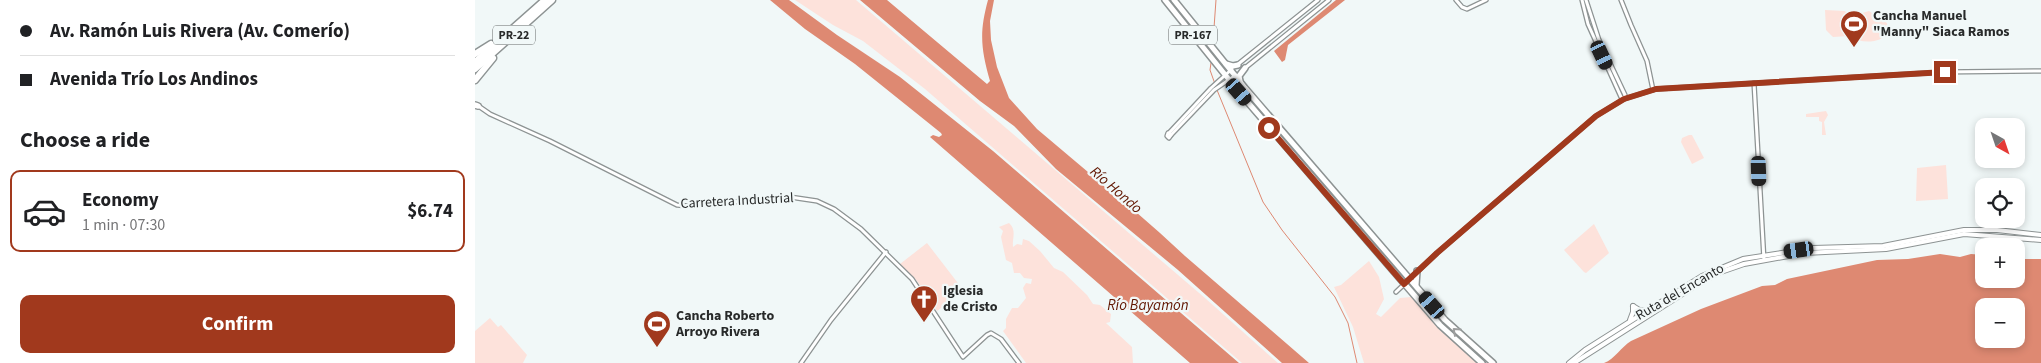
<!DOCTYPE html>
<html lang="en">
<head>
<meta charset="utf-8">
<style>
  :root { --surface:#fff; --page:#f6f6f6; --text:#202124; --muted:#757577; --line:#e0e0e0; --accent:#a1391d }
  body { margin:0; font-family:"Source Sans 3",sans-serif; background:var(--page); color:var(--text); height:100vh; display:flex; flex-direction:column; font-size:19px; white-space:nowrap }
  * { box-sizing:border-box; margin:0 }
  p { font-size:16px; color:var(--muted) }
  .icon { flex:none; width:28px; height:28px; fill:none; stroke:currentColor; stroke-width:2; stroke-linecap:round; stroke-linejoin:round }
  .map { position:relative; flex:1; overflow:hidden }
  .panel { display:flex; flex-direction:column; background:var(--surface); width:475px }
  .panel>* { flex:none }
  .guide { display:grid; align-content:center; height:110px; padding:0 20px; background:var(--surface) }
  .needle { width:32px; rotate:140deg }
  .buttons { position:absolute; left:1500px; top:118px; display:grid; gap:10px }
  .buttons a { display:grid; place-items:center; width:50px; height:50px; border-radius:10px; background:var(--surface); box-shadow:0 2px 8px #0003; font-size:25px }
  .end { position:absolute; width:22px; height:22px; margin:-11px; border:6px solid #a1391d; background:#fff; box-shadow:0 0 0 2px #fff }
  .from { border-radius:50% }
  .car { position:absolute; width:15px; height:30px; margin:-15px -8px; border-radius:6px; box-shadow:0 0 4px 1px #0007; background:linear-gradient(#222 24%,#8ab4d8 0 40%,#222 0 76%,#8ab4d8 0 86%,#222 0) }
  .guide b { display:flex; align-items:center; gap:18px; height:48px; font-size:19px }
  .guide b+b { border-top:1px solid var(--line) }
  .guide i { width:12px; height:12px; background:var(--text) }
  ul { padding:0; list-style:none }
  li { display:flex; align-items:center; gap:15px; height:82px; margin:0 10px 8px; padding:0 10px; border:2px solid transparent; border-radius:10px }
  li div { flex:1 }
  li b { display:block; font-size:19px }
  li em { font-style:normal; font-weight:700 }
  li.active { border-color:var(--accent) }
  li>.icon { width:45px; height:45px; stroke-width:1.5 }
  h2 { padding:0 20px; font-size:22px; line-height:60px }
  .button { display:flex; gap:10px; margin-top:auto; padding:10px 20px }
  .button a { flex:1; height:58px; border-radius:10px; background:var(--accent); color:#fff; font-size:20px; font-weight:700; line-height:58px; text-align:center }
  main { display:flex; flex:1; min-height:0 }
  .map>svg:first-child { display:block }
  .green { fill:#fde2db }
  .water { fill:#de8972; fill-rule:evenodd }
  .lines { fill:none; stroke-linecap:round; stroke-linejoin:round }
  .stream { stroke:#de8972; stroke-width:1 }
  .tertiary-casing { stroke:#8d9393; stroke-width:5.5 }
  .secondary-casing { stroke:#8d9393; stroke-width:6 }
  .primary-casing { stroke:#8d9393; stroke-width:8 }
  .trunk-casing { stroke:#8d9393; stroke-width:8 }
  .motorway-casing { stroke:#8d9393; stroke-width:9 }
  .tertiary { stroke:#fff; stroke-width:3 }
  .secondary { stroke:#fff; stroke-width:4 }
  .primary { stroke:#fff; stroke-width:5 }
  .trunk { stroke:#fff; stroke-width:5.5 }
  .motorway { stroke:#fff; stroke-width:6 }
  .oneway { stroke:#9e9f9f }
  .route { stroke:#a1391d; stroke-width:6 }
  .labels { text-anchor:middle; dominant-baseline:central; stroke-width:4.5; stroke-linejoin:round; paint-order:stroke }
  .shield { fill:#f1f8f8; stroke:#646868; stroke-width:1 }
  .shield-label { font-size:12px; font-weight:bold; fill:#282a2a }
  .poi-label { font-size:14px; font-weight:bold; fill:#282a2a; stroke:#f1f8f8; text-anchor:start }
  .street-label { font-size:14px; fill:#282a2a; stroke:#f1f8f8 }
  .water-label { font-size:15px; font-style:italic; fill:#611601; stroke:#f1f8f8 }
</style>
</head>
<body>
<main>
<section class="panel">
<div class="guide">
<b><i class="from"></i>Av. Ramón Luis Rivera (Av. Comerío)</b>
<b><i></i>Avenida Trío Los Andinos</b>
</div>
<h2>Choose a ride</h2>
<ul>
<li class="active"><svg class="icon" aria-label="car" viewBox="0 0 24 24"><path d="M5 17H2v-5l4-1 3-4h7l3 4 3 1v5h-3M9 17h6M6 11h13"/><circle cx="7" cy="17" r="2"/><circle cx="17" cy="17" r="2"/></svg><div><b>Economy</b><p>1 min · 07:30</p></div><em>$6.74</em></li>
</ul>
<div class="button"><a>Confirm</a></div>
</section>
<div class="map">
<svg width="1566" height="363" viewBox="0 0 1566 363">
  <rect width="100%" height="100%" fill="#f1f8f8"/>
  <g class="green">
    <path d="M320,0h61l349,298 73,65h-36l-317,-274 -62,-48 -30,-16z"/>
    <path d="M1350,10l20,1 3,4 1,15 10,-16 10,-3 18,12c3,23 -24,20 -37,15l-1,-2 -16,1 -7,-7z"/>
    <path d="M1351,111l2,4 -4,7 2,13h-4v-13l-3,-1v-4h-13v-3z"/>
    <path d="M1214,135h3l12,23 -12,6 -11,-22 1,-4z"/>
    <path d="M1471,165l2,34 -32,2 1,-33z"/>
    <path d="M534,223c8,7 3,15 4,24l4,-3 5,1 1,-6 6,2 11,10 14,17 9,4 24,23 6,9 7,1 11,9 -1,8 -4,1 26,24 1,16h-107l-23,-32 3,-3v-9l6,-11h6l8,-10 -3,-10 3,-5 5,1 1,-5 -8,-1 -4,-5h-6l-2,-10 -6,-3 -5,-23 2,-6 -4,-4z"/>
    <path d="M1119,224l15,29 -23,20 -2,-1 -20,-22z"/>
    <path d="M452,243l37,48 -27,20 -20,-30 -17,-17z"/>
    <path d="M894,261l10,16 5,22 -8,15 5,3 19,-19 11,-1 30,32 37,34h-114l-11,-36 -19,-40 7,-2z"/>
    <path d="M15,318l8,9 3,-2 26,30 -4,8h-48v-32z"/>
  </g>
  <g class="water">
    <path d="M295,0h19l48,35 63,42 93,74 246,212h-49l-260,-226 3,-2 6,2 3,-2 -1,-2 -86,-69 -50,-35z"/>
    <path d="M385,0h27l100,84 3,-3c-9,-32 -11,-48 -2,-81h6l-4,21 1,19 6,27 12,31 28,31 64,54 17,18 18,11 24,21 25,23 124,107h-27l-104,-93 -122,-101 -42,-43 -34,-25z"/>
    <path d="M861,0h9l-57,45 -3,15 -3,2 -8,-11z"/>
    <path d="M1465,254l20,3 11,-3 13,1v24h32v-20h25v104h-437c11,-4 17,-16 27,-22l70,-32 61,-23 13,-1 12,-6 90,-19 31,-1zM1509,306h32v33h-32z"/>
  </g>
  <g class="lines">
    <g class="stream">
      <path d="M738,42l3,-42"/>
      <path d="M736,63l-1,7 5,14"/>
      <path d="M742,90l46,112 19,28 53,67 13,26 9,40"/>
    </g>
    <g class="tertiary-casing">
      <g id="tertiary">
        <path d="M981,0l6,7 5,2 19,-9"/>
        <path d="M1107,0l6,24 33,73 3,2"/>
        <path d="M1111,0l13,40 26,55 -1,4"/>
        <path d="M1146,0l10,25 16,36 6,29"/>
        <path d="M762,65l81,-65"/>
        <path d="M770,68l84,-68"/>
        <path d="M1279,83l10,177"/>
        <path d="M2,105l13,9 60,27 127,64 11,1 102,-9 27,4 17,8 27,20 51,50 51,78 24,-22 4,-2 10,6 18,24"/>
        <path d="M693,133l3,2 -2,3 -2,-2z"/>
        <path d="M694,133l42,-45 21,-19"/>
        <path d="M696,135l43,-45 22,-15"/>
        <path d="M921,292l41,-39 159,-137 28,-17 32,-10 288,-17 97,-1"/>
        <path d="M326,363l30,-43 55,-68"/>
      </g>
    </g>
    <g class="secondary-casing">
      <g id="secondary">
        <path d="M1158,306l8,5 5,-1"/>
        <path d="M1155,320l3,-8v-6"/>
        <path d="M1094,363l16,-13 117,-74 41,-17 70,-11 70,-2 81,-16h33l44,5"/>
        <path d="M1099,363l121,-77 23,-13 26,-9 61,-11 81,-4 78,-15 77,6"/>
      </g>
    </g>
    <g class="primary-casing">
      <g id="primary">
        <path d="M690,0l74,92 201,233 42,38"/>
        <path d="M699,0l71,88 200,232 48,43"/>
        <path d="M751,64l7,2 5,-1"/>
        <path d="M765,81l-1,-5 6,-8"/>
        <path d="M941,285l1,-14"/>
      </g>
    </g>
    <g class="trunk-casing">
      <path id="trunk" d="M0,105l3,1"/>
    </g>
    <g class="motorway-casing">
      <g id="motorway">
        <path d="M0,54l16,-10"/>
        <path d="M0,62l70,-62"/>
        <path d="M0,69l77,-69"/>
        <path d="M0,80l18,-22"/>
      </g>
    </g>
    <use href="#tertiary" class="tertiary"/>
    <use href="#secondary" class="secondary"/>
    <use href="#primary" class="primary"/>
    <use href="#trunk" class="trunk"/>
    <use href="#motorway" class="motorway"/>
  </g>
  <defs><path id="oneway-chevron" d="M-2-3.5L2.5 0L-2 3.5" fill="none" stroke-width="1.6" stroke-linecap="round" stroke-linejoin="round" transform="scale(1.25)"/></defs>
  <use class="oneway" href="#oneway-chevron" transform="translate(981 331) rotate(-138)"/>
  <g class="lines">
    <path class="route" d="M794,128l135,156 33,-31 159,-137 28,-17 32,-10 289,-17"/>
  </g>
  <defs>
    <g id="stadium-pin" transform="scale(1.4375)"><path d="M0 17L-7.5 6A9.5 9.5 0 1 1 7.5 6Z" fill="#a1391d" stroke="#f1f8f8"/><path d="M0-5a6.5 5 0 1 0 0 10a6.5 5 0 1 0 0-10ZM-3.5-1.8h7v3.6h-7Z" fill="#fff"/></g>
    <g id="church-pin" transform="scale(1.4375)"><path d="M0 17L-7.5 6A9.5 9.5 0 1 1 7.5 6Z" fill="#a1391d" stroke="#f1f8f8"/><path d="M-1.2-6h2.4v3.5h3.3v2.4h-3.3V6h-2.4V-.1h-3.3v-2.4h3.3Z" fill="#fff"/></g>
  </defs>
  <g fill-rule="evenodd">
    <use href="#stadium-pin" x="1379" y="24"/>
    <use href="#church-pin" x="449" y="299"/>
    <use href="#stadium-pin" x="182" y="324"/>
  </g>
  <g class="labels">
    <g class="shield">
      <rect x="18" y="25.5" width="42" height="19" rx="4"/>
      <rect x="694" y="25.5" width="48" height="19" rx="4"/>
    </g>
    <g class="shield-label">
      <text x="39" y="35">PR-22</text>
      <text x="718" y="35">PR-167</text>
    </g>
    <g class="poi-label">
      <text x="1398" y="16">Cancha Manuel<tspan x="1398" dy="16">"Manny" Siaca Ramos</tspan></text>
      <text x="468" y="291">Iglesia<tspan x="468" dy="16">de Cristo</tspan></text>
      <text x="201" y="316">Cancha Roberto<tspan x="201" dy="16">Arroyo Rivera</tspan></text>
    </g>
    <g class="street-label">
      <text transform="translate(262 201) rotate(-3)">Carretera Industrial</text>
      <text transform="translate(1205 292) rotate(-30)">Ruta del Encanto</text>
    </g>
    <g class="water-label">
      <text transform="translate(641 190) rotate(41)">Río Hondo</text>
      <text x="673" y="305">Río Bayamón</text>
    </g>
  </g>
</svg>
<div class="buttons">
<a><svg class="needle" viewBox="-14 -14 28 28"><path d="M0-13l5 13h-10z" fill="#e53935"/><path d="M0 13l5-13h-10z" fill="#757577"/></svg></a>
<a><svg class="icon" aria-label="locate" viewBox="0 0 24 24"><circle cx="12" cy="12" r="6"/><path d="M12 2v4M12 18v4M2 12h4M18 12h4"/></svg></a>
<a>+</a>
<a>−</a>
</div>
<i class="end from" style="left:794px;top:128px"></i>
<i class="end" style="left:1470px;top:72px"></i>
<i class="car" style="left:1127px;top:55px;rotate:155deg"></i>
<i class="car" style="left:764px;top:92px;rotate:139deg"></i>
<i class="car" style="left:1284px;top:171px;rotate:178deg"></i>
<i class="car" style="left:1324px;top:250px;rotate:262deg"></i>
<i class="car" style="left:957px;top:305px;rotate:319deg"></i>
</div>
</main>
</body>
</html>
